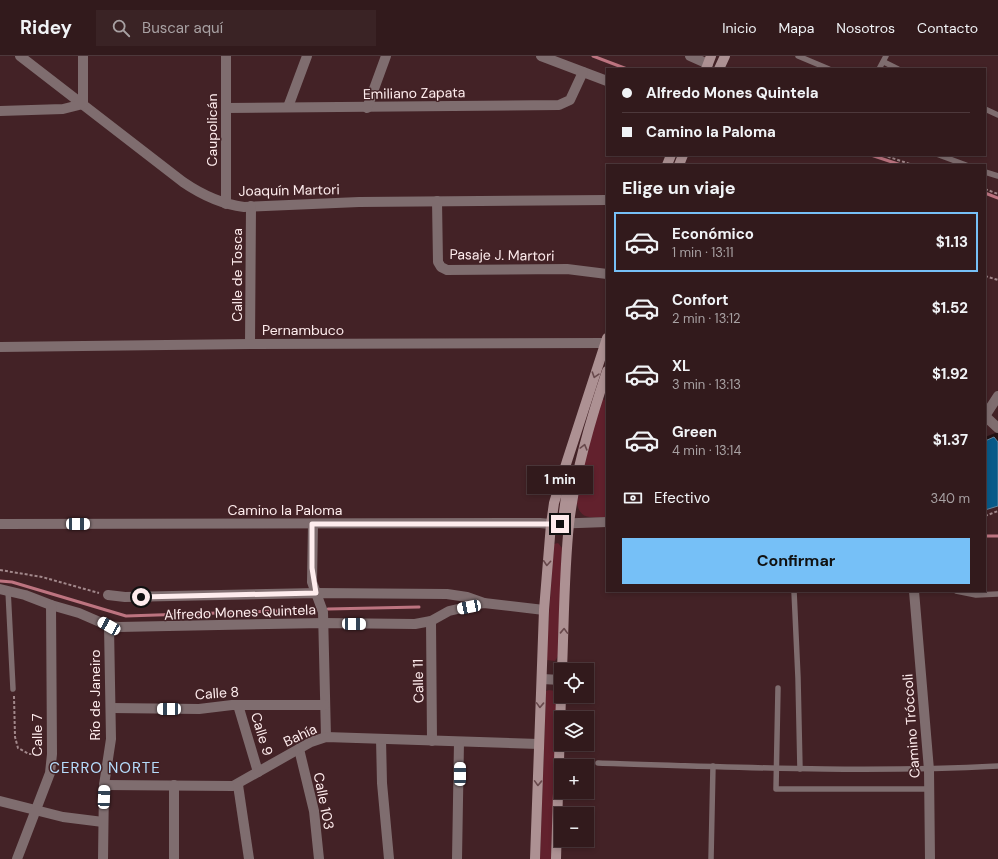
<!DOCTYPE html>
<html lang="es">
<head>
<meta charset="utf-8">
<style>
  :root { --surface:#321a1c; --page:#3a2325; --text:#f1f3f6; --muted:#a8a1a3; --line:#4d383b; --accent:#76c0f7 }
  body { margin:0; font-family:"DM Sans",sans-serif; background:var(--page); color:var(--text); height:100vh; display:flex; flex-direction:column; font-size:15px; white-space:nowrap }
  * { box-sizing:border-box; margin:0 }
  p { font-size:13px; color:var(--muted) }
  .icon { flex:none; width:22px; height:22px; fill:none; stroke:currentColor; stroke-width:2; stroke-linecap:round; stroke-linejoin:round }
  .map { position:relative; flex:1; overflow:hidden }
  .drawer { position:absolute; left:606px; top:108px; width:380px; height:428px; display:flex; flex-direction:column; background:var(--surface); border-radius:0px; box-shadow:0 2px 6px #0003,0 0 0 1px var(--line) }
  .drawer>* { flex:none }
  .top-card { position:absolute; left:606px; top:12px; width:380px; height:88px; border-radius:0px; box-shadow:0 2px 6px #0003,0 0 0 1px var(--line); display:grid; align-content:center; height:88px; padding:0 16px; background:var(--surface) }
  .fabs { position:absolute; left:554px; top:607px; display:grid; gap:8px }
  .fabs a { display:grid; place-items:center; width:40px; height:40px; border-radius:0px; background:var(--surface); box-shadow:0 2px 6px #0003,0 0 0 1px var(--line); font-size:20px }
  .end { position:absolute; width:18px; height:18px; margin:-9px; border:5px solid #feeced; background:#111; box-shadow:0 0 0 2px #111 }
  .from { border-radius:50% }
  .bubble { position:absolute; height:28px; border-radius:0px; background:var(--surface); box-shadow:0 2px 6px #0003,0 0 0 1px var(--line); font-size:13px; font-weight:700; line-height:28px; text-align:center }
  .car { position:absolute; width:12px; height:24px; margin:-12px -6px; border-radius:5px; box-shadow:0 0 3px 1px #0007; background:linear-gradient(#fff 24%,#345 0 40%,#fff 0 76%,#345 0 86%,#fff 0) }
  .top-card b { display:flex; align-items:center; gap:14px; height:38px; font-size:15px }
  .top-card b+b { border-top:1px solid var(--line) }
  .top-card i { width:10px; height:10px; background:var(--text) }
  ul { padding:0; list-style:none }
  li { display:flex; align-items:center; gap:12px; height:60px; margin:0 8px 6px; padding:0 8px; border:2px solid transparent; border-radius:0px }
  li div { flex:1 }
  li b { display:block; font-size:15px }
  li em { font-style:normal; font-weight:700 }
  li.current { border-color:var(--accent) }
  li>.icon { width:36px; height:36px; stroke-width:1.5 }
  h2 { padding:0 16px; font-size:18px; line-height:48px }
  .pay { display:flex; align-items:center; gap:10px; height:44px; padding:0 16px; font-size:15px }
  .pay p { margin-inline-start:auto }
  .action { display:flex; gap:8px; margin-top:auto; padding:8px 16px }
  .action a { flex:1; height:46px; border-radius:0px; background:var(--accent); color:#111; font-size:16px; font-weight:700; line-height:46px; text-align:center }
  header { display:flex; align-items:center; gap:24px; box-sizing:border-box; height:56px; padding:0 20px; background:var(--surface); border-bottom:1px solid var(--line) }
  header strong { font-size:19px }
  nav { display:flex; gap:22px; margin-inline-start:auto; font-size:14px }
  .search { width:280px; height:36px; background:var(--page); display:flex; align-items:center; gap:10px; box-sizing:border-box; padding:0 14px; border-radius:0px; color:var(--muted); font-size:15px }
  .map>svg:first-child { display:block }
  .green { fill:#62212d }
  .shadow { fill:#0007 }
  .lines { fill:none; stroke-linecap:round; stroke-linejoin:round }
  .stream { stroke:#bd7480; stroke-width:3 }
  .building { fill:#085a89; stroke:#66849b }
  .path { stroke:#a2888b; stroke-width:2; stroke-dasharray:3 2; stroke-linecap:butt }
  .lane { stroke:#7f6d6f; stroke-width:5.5 }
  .street { stroke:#7f6d6f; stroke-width:10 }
  .secondary { stroke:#ad9193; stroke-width:10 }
  .oneway { stroke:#68494c }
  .route { stroke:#feeced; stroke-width:5 }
  .labels { text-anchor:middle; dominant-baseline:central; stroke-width:3; stroke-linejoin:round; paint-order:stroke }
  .street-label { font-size:14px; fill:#feeced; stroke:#432226 }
  .neighbourhood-label { font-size:15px; letter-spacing:1px; fill:#b6ddfc; stroke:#432226 }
</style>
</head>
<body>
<header>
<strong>Ridey</strong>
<div class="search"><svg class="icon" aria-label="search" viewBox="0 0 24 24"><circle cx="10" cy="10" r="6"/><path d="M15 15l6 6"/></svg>Buscar aquí</div>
<nav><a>Inicio</a><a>Mapa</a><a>Nosotros</a><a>Contacto</a></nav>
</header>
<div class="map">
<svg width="998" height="803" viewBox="0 0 998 803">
  <rect width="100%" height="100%" fill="#432226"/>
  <g class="green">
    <path d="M602,343l4,1 1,7v110c-14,0 -27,4 -30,-14l9,-49z"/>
    <path d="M558,487l4,5 -4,108 -3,5 -8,-1 -1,-3 8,-113z"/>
    <path d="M549,634l6,1 2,3 -6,165h-11l6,-168z"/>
  </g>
  <path class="shadow" d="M998,376v73l-13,4v-72z"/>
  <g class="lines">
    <g class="stream">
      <path d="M593,0l34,13"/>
      <path d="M871,99l30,10"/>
      <path d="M985,137l13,5"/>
      <path d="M985,480h13"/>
      <path d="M0,525l12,1 114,34 184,-6"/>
      <path d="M328,553l91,-2"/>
    </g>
  </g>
  <path class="building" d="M994,381l4,5v64l-13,4v-69z"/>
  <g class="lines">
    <g class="path">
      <path d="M883,99l30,10"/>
      <path d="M985,133l13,5"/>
      <path d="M985,220l13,4"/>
      <path d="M606,351l1,7"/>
      <path d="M985,460l13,-5"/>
      <path d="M0,514l42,7 57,16"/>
      <path d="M14,640l1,41 3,11 11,6h14"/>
    </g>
    <g class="lane">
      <path d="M798,0l31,13"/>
      <path d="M884,6l14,7"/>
      <path d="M879,13l7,-13"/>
      <path d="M985,53l13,6"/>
      <path d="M939,99l27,10"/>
      <path d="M985,116l13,4"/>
      <path d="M8,534l5,99"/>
      <path d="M794,535l4,87 2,91"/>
      <path d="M956,535l20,4 22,-1"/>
      <path d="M778,632l-2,101h153"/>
      <path d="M598,707c133,4 267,10 400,3"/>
      <path d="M711,803l2,-93"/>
    </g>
    <g class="street">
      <path d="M20,0l163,126c19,13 38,22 61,25l115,-5 248,-2"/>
      <path d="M541,0l66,25"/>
      <path d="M690,0l18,8"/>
      <path d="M288,51l19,-51"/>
      <path d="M226,52l333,-3 11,-5 13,-28"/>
      <path d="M367,52l19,-52"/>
      <path d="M0,55l63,-2 20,-5v-48"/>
      <path d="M437,145l1,61 3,5 6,3 120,-1 40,5"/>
      <path d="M226,148v-148"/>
      <path d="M250,288l1,-138"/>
      <path d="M0,291l250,-3 357,-1"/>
      <path d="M985,360l13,-20"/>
      <path d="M985,360l13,12"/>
      <path d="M0,468l540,-1 11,1 56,-2"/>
      <path d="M313,468l-1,58 11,30 3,125"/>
      <path d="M0,533l25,6 26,10 28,8 30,13 10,1 204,-4 92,1 16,-3 18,-10 35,-8 60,7"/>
      <path d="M914,535l15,179 1,89"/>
      <path d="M108,539l17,2 191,-4 131,1 20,3 17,6"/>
      <path d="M431,565l1,120"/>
      <path d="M542,623l19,1"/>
      <path d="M238,649l20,67"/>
      <path d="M111,652l88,1 33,-4h93"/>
      <path d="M381,683l1,44 7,76"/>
      <path d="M299,693l15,62 5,48"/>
      <path d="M104,729l129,1 78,-44 15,-5 213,7"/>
      <path d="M174,729v74"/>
      <path d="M238,729l11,74"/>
      <path d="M0,745l63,16 40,5"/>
      <path d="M17,803l33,-86 2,-19 -1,-149"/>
      <path d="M103,803l1,-74 7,-46 -2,-113"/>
      <path d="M457,803l2,-117"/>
    </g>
    <g class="secondary">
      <path d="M706,13l5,-13"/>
      <path d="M719,13l6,-13"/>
      <path d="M667,109l4,-10"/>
      <path d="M679,109l4,-10"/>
      <path d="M566,464l-2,-8 5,-38"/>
      <path d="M562,614c2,-48 2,-97 7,-146 6,-52 21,-103 38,-153"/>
      <path d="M535,803l9,-249 7,-86 3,-21 13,-42 40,-123"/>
      <path d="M556,803l5,-163"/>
    </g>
  </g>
  <defs><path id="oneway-chevron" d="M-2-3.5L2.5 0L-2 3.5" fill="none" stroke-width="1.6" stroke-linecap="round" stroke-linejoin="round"/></defs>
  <g class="oneway">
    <use href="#oneway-chevron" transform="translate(595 319) rotate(108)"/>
    <use href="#oneway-chevron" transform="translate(584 391) rotate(-75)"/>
    <use href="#oneway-chevron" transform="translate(547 507) rotate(94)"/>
    <use href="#oneway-chevron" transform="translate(564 575) rotate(-88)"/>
    <use href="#oneway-chevron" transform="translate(540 649) rotate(92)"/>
    <use href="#oneway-chevron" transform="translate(538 727) rotate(92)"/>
  </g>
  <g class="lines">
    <path class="route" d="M141,541l175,-4 -4,-25v-44h248"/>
  </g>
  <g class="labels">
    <g class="street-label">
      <text transform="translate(414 37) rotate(-1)">Emiliano Zapata</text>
      <text transform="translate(212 74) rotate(-90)">Caupolicán</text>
      <text transform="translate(289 134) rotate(-1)">Joaquín Martori</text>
      <text transform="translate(502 199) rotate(1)">Pasaje J. Martori</text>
      <text transform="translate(237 219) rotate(-90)">Calle de Tosca</text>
      <text x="303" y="274">Pernambuco</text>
      <text x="285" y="454">Camino la Paloma</text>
      <text transform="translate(240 556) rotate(-2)">Alfredo Mones Quintela</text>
      <text transform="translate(418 625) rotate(-91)">Calle 11</text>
      <text transform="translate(217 637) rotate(-4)">Calle 8</text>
      <text transform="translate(95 639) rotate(-90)">Río de Janeiro</text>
      <text transform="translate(911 670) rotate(-94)">Camino Tróccoli</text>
      <text transform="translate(262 678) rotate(73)">Calle 9</text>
      <text transform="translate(37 679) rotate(-90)">Calle 7</text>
      <text transform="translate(300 679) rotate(-25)">Bahía</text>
      <text transform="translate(324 745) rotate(79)">Calle 103</text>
    </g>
    <g class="neighbourhood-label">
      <text x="105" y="712">CERRO NORTE</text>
    </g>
  </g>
</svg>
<div class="fabs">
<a><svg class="icon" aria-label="locate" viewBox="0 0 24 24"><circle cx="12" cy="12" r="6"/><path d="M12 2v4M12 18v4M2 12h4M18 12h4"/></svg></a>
<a><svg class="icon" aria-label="layers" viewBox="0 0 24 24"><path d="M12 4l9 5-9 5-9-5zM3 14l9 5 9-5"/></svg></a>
<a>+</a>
<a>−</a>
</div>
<i class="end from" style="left:141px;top:541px"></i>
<i class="end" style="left:560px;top:468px"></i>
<div class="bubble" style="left:527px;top:410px;width:66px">1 min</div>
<i class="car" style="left:78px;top:468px;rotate:90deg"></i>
<i class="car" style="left:469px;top:551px;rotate:259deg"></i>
<i class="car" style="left:354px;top:568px;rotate:91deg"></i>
<i class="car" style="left:109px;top:570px;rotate:299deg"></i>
<i class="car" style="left:169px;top:653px;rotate:270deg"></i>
<i class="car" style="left:460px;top:718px;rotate:0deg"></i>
<i class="car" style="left:104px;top:741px;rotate:2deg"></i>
<div class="top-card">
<b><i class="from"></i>Alfredo Mones Quintela</b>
<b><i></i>Camino la Paloma</b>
</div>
<section class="drawer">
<h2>Elige un viaje</h2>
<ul>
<li class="current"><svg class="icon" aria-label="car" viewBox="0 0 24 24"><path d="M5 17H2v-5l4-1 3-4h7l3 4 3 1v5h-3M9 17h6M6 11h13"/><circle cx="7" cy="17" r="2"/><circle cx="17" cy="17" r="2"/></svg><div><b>Económico</b><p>1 min · 13:11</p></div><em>$1.13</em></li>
<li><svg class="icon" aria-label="car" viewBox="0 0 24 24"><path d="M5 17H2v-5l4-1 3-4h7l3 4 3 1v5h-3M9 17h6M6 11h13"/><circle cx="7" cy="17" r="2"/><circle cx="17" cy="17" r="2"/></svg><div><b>Confort</b><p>2 min · 13:12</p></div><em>$1.52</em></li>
<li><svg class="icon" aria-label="car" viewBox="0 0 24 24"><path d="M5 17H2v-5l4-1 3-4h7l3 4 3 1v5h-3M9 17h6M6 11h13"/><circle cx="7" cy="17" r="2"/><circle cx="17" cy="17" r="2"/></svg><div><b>XL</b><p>3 min · 13:13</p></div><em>$1.92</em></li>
<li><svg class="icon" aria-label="car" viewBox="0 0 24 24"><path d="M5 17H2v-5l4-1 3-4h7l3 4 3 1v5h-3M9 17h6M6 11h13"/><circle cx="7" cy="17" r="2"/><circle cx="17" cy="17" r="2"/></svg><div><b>Green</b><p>4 min · 13:14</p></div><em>$1.37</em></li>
</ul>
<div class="pay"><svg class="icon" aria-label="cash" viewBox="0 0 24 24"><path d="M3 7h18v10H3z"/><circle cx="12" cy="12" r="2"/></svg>Efectivo<p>340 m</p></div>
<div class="action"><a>Confirmar</a></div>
</section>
</div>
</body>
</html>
